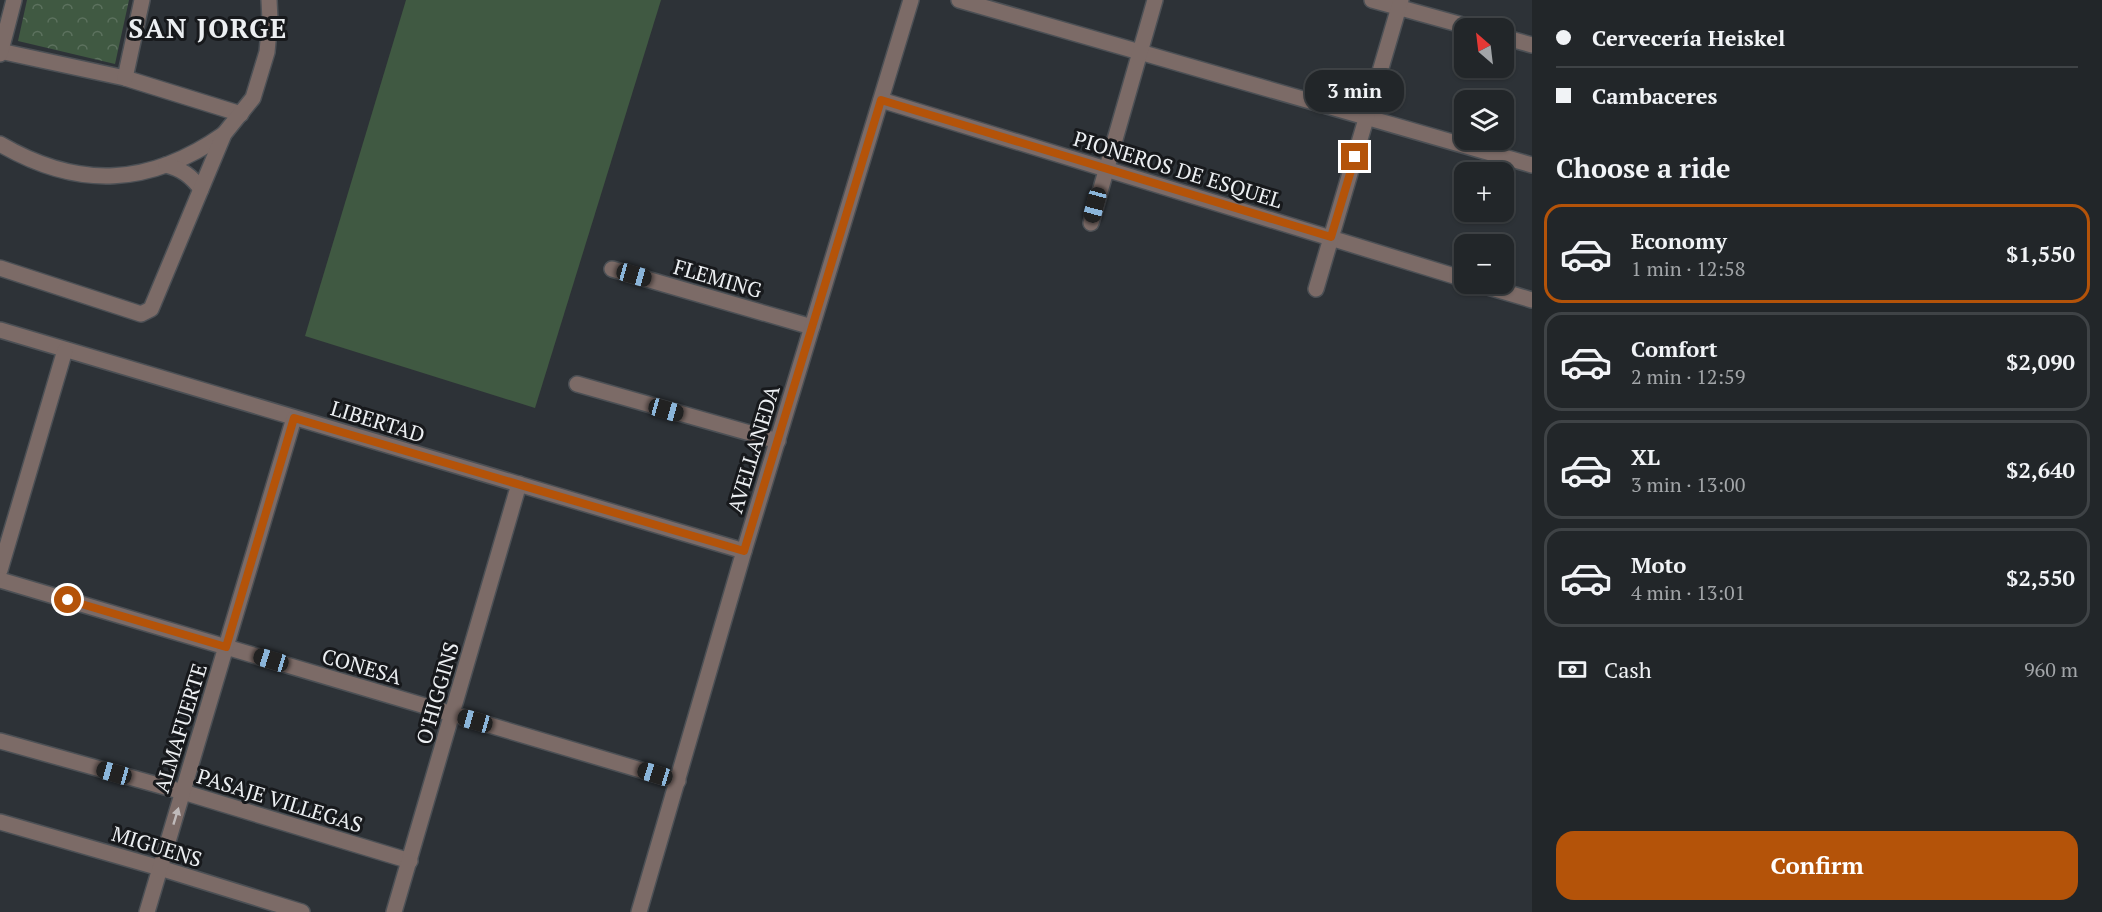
<!DOCTYPE html>
<html lang="en">
<head>
<meta charset="utf-8">
<style>
  :root { --surface:#222629; --page:#2a2e31; --text:#f1f3f6; --muted:#a2a5a8; --line:#3f4346; --accent:#b45309 }
  body { margin:0; font-family:"PT Serif",serif; background:var(--page); color:var(--text); height:100vh; display:flex; flex-direction:column; font-size:22px; white-space:nowrap }
  * { box-sizing:border-box; margin:0 }
  p { font-size:20px; color:var(--muted) }
  .icon { flex:none; width:33px; height:33px; fill:none; stroke:currentColor; stroke-width:2; stroke-linecap:round; stroke-linejoin:round }
  .map { position:relative; flex:1; overflow:hidden }
  .drawer { display:flex; flex-direction:column; background:var(--surface); width:570px }
  .drawer>* { flex:none }
  .hud { display:grid; align-content:center; height:132px; padding:0 24px; background:var(--surface) }
  .needle { width:39px; rotate:332deg }
  .fabs { position:absolute; left:1454px; top:18px; display:grid; gap:12px }
  .fabs a { display:grid; place-items:center; width:60px; height:60px; border-radius:12px; background:var(--surface); box-shadow:0 2px 4px #0004,0 0 0 2px var(--line); font-size:30px }
  .end { position:absolute; width:27px; height:27px; margin:-14px; border:8px solid #b45309; background:#fff; box-shadow:0 0 0 3px #fff }
  .from { border-radius:50% }
  .bubble { position:absolute; height:42px; border-radius:18px; background:var(--surface); box-shadow:0 2px 4px #0004,0 0 0 2px var(--line); font-size:20px; font-weight:700; line-height:42px; text-align:center }
  .car { position:absolute; width:18px; height:36px; margin:-18px -9px; border-radius:8px; box-shadow:0 0 4px 2px #0007; background:linear-gradient(#222 24%,#8ab4d8 0 40%,#222 0 76%,#8ab4d8 0 86%,#222 0) }
  .hud b { display:flex; align-items:center; gap:21px; height:57px; font-size:22px }
  .hud b+b { border-top:2px solid var(--line) }
  .hud i { width:15px; height:15px; background:var(--text) }
  ul { padding:0; list-style:none }
  li { display:flex; align-items:center; gap:18px; height:99px; margin:0 12px 9px; padding:0 12px; border:3px solid var(--line); border-radius:18px }
  li div { flex:1 }
  li b { display:block; font-size:22px }
  li em { font-style:normal; font-weight:700 }
  li.on { border-color:var(--accent) }
  li>.icon { width:54px; height:54px; stroke-width:1.5 }
  h2 { padding:0 24px; font-size:27px; line-height:72px }
  .pay { display:flex; align-items:center; gap:15px; height:66px; padding:0 24px; font-size:22px }
  .pay p { margin-inline-start:auto }
  .primary-button { display:flex; gap:12px; margin-top:auto; padding:12px 24px }
  .primary-button a { flex:1; height:69px; border-radius:18px; background:var(--accent); color:#fff; font-size:24px; font-weight:700; line-height:69px; text-align:center }
  main { display:flex; flex:1; min-height:0 }
  .map>svg:first-child { display:block }
  .park { fill:url(#park-crowns) }
  .pitch { fill:#405942 }
  .lines { fill:none; stroke-linecap:round; stroke-linejoin:round }
  .minor-casing { stroke:#4c5055; stroke-width:18 }
  .minor { stroke:#7c6b67; stroke-width:15 }
  .oneway { fill:#bfbaba }
  .route { stroke:#b45309; stroke-width:8 }
  .labels { text-anchor:middle; dominant-baseline:central; stroke-width:6; stroke-linejoin:round; paint-order:stroke }
  .street-label { font-size:21px; fill:#eceff2; stroke:#17191c }
  .district-label { font-size:27px; font-weight:bold; letter-spacing:1.5px; fill:#eceff2; stroke:#17191c }
</style>
</head>
<body>
<main>
<div class="map">
<svg width="1532" height="912" viewBox="0 0 1532 912">
  <defs>
    <pattern id="park-crowns" width="20" height="18" patternUnits="userSpaceOnUse" patternTransform="scale(1.5)"><rect width="20" height="18" fill="#405942"/><path d="M2 6a3 3 0 1 1 6 0M12 15a3 3 0 1 1 6 0" fill="none" stroke="#5c715e"/></pattern>
  </defs>
  <rect width="100%" height="100%" fill="#2d3237"/>
  <path class="park" d="M27,0h102l-14,64 -97,-23z"/>
  <path class="pitch" d="M406,0h255l-126,408 -230,-72z"/>
  <g class="lines">
    <g class="minor-casing">
      <g id="minor">
        <path d="M959,0l573,165"/>
        <path d="M1372,0l101,28"/>
        <path d="M1503,37l29,8"/>
        <path d="M0,51l125,27 116,36"/>
        <path d="M0,54l14,-54"/>
        <path d="M125,78l17,-78"/>
        <path d="M881,100l583,179"/>
        <path d="M0,144c79,46 150,42 224,-10"/>
        <path d="M166,165c16,4 25,11 35,24"/>
        <path d="M1091,223l64,-223"/>
        <path d="M0,268l141,46 10,-5 73,-175 29,-36 14,-46 3,-32 -1,-20"/>
        <path d="M612,269l200,58"/>
        <path d="M1478,284l54,16"/>
        <path d="M1316,289l85,-289"/>
        <path d="M0,330l744,221"/>
        <path d="M577,384l201,57"/>
        <path d="M0,570l65,-220"/>
        <path d="M0,580l678,201"/>
        <path d="M0,741l183,51 227,69"/>
        <path d="M0,822l160,46 142,44"/>
        <path d="M147,912l147,-494"/>
        <path d="M394,912l125,-428"/>
        <path d="M639,912l105,-361 167,-551"/>
      </g>
    </g>
    <use href="#minor" class="minor"/>
  </g>
  <defs><path id="oneway-solid" d="M-6-.8H1V-3.2L6.5 0L1 3.2V.8H-6Z" transform="scale(1.5)"/></defs>
  <use class="oneway" href="#oneway-solid" transform="translate(176 816) rotate(-73)"/>
  <g class="lines">
    <path class="route" d="M68,600l158,47 68,-229 450,133 137,-451 450,137 24,-80"/>
  </g>
  <g class="labels">
    <g class="street-label">
      <text transform="translate(1178 169) rotate(17)">PIONEROS DE ESQUEL</text>
      <text transform="translate(718 278) rotate(16)">FLEMING</text>
      <text transform="translate(378 421) rotate(17)">LIBERTAD</text>
      <text transform="translate(753 449) rotate(-73)">AVELLANEDA</text>
      <text transform="translate(362 666) rotate(16)">CONESA</text>
      <text transform="translate(437 693) rotate(-74)">O'HIGGINS</text>
      <text transform="translate(180 728) rotate(-73)">ALMAFUERTE</text>
      <text transform="translate(280 800) rotate(17)">PASAJE VILLEGAS</text>
      <text transform="translate(157 846) rotate(17)">MIGUENS</text>
    </g>
    <g class="district-label">
      <text x="208" y="28">SAN JORGE</text>
    </g>
  </g>
</svg>
<div class="fabs">
<a><svg class="needle" viewBox="-14 -14 28 28"><path d="M0-13l5 13h-10z" fill="#e53935"/><path d="M0 13l5-13h-10z" fill="#a2a5a8"/></svg></a>
<a><svg class="icon" aria-label="layers" viewBox="0 0 24 24"><path d="M12 4l9 5-9 5-9-5zM3 14l9 5 9-5"/></svg></a>
<a>+</a>
<a>−</a>
</div>
<i class="end from" style="left:68px;top:600px"></i>
<i class="end" style="left:1355px;top:157px"></i>
<div class="bubble" style="left:1305px;top:70px;width:99px">3 min</div>
<i class="car" style="left:1095px;top:205px;rotate:195deg"></i>
<i class="car" style="left:634px;top:275px;rotate:106deg"></i>
<i class="car" style="left:666px;top:410px;rotate:106deg"></i>
<i class="car" style="left:271px;top:660px;rotate:287deg"></i>
<i class="car" style="left:475px;top:721px;rotate:286deg"></i>
<i class="car" style="left:114px;top:773px;rotate:286deg"></i>
<i class="car" style="left:655px;top:774px;rotate:287deg"></i>
</div>
<section class="drawer">
<div class="hud">
<b><i class="from"></i>Cervecería Heiskel</b>
<b><i></i>Cambaceres</b>
</div>
<h2>Choose a ride</h2>
<ul>
<li class="on"><svg class="icon" aria-label="car" viewBox="0 0 24 24"><path d="M5 17H2v-5l4-1 3-4h7l3 4 3 1v5h-3M9 17h6M6 11h13"/><circle cx="7" cy="17" r="2"/><circle cx="17" cy="17" r="2"/></svg><div><b>Economy</b><p>1 min · 12:58</p></div><em>$1,550</em></li>
<li><svg class="icon" aria-label="car" viewBox="0 0 24 24"><path d="M5 17H2v-5l4-1 3-4h7l3 4 3 1v5h-3M9 17h6M6 11h13"/><circle cx="7" cy="17" r="2"/><circle cx="17" cy="17" r="2"/></svg><div><b>Comfort</b><p>2 min · 12:59</p></div><em>$2,090</em></li>
<li><svg class="icon" aria-label="car" viewBox="0 0 24 24"><path d="M5 17H2v-5l4-1 3-4h7l3 4 3 1v5h-3M9 17h6M6 11h13"/><circle cx="7" cy="17" r="2"/><circle cx="17" cy="17" r="2"/></svg><div><b>XL</b><p>3 min · 13:00</p></div><em>$2,640</em></li>
<li><svg class="icon" aria-label="car" viewBox="0 0 24 24"><path d="M5 17H2v-5l4-1 3-4h7l3 4 3 1v5h-3M9 17h6M6 11h13"/><circle cx="7" cy="17" r="2"/><circle cx="17" cy="17" r="2"/></svg><div><b>Moto</b><p>4 min · 13:01</p></div><em>$2,550</em></li>
</ul>
<div class="pay"><svg class="icon" aria-label="cash" viewBox="0 0 24 24"><path d="M3 7h18v10H3z"/><circle cx="12" cy="12" r="2"/></svg>Cash<p>960 m</p></div>
<div class="primary-button"><a>Confirm</a></div>
</section>
</main>
</body>
</html>
